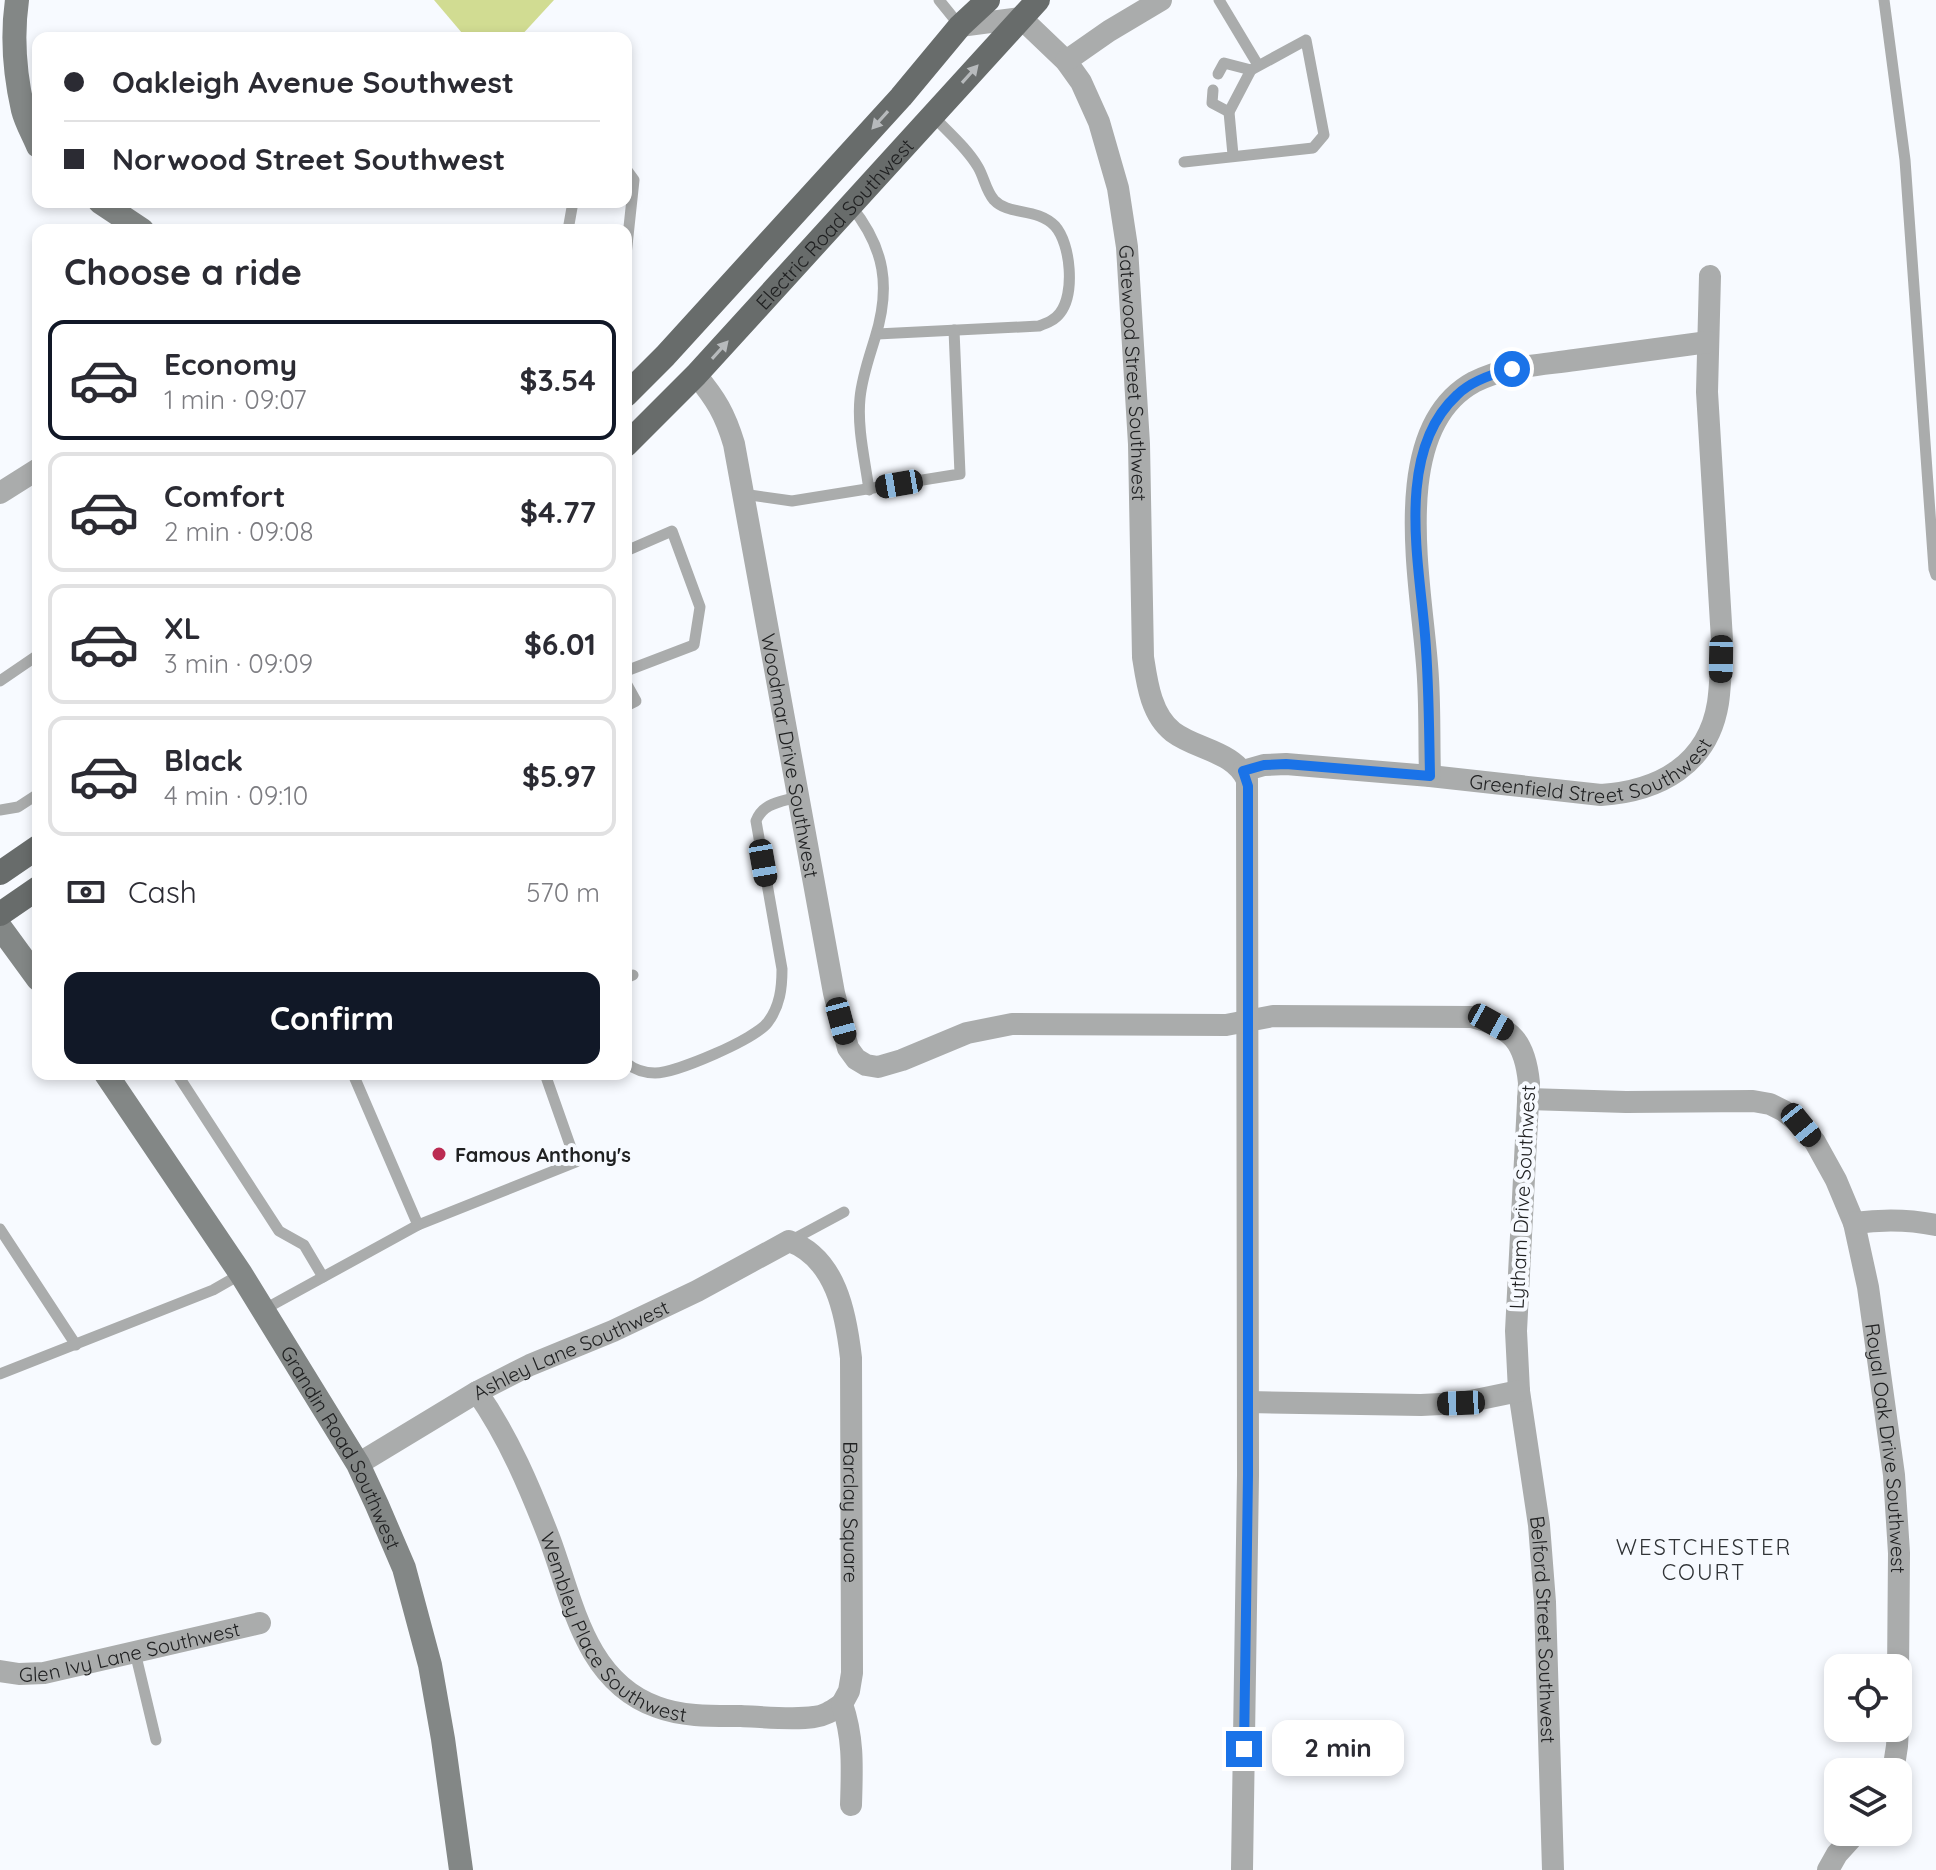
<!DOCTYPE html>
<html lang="en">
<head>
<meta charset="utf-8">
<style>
  :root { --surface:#fff; --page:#f7f7f7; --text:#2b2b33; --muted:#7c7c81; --line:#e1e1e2; --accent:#111827 }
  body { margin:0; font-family:Quicksand,sans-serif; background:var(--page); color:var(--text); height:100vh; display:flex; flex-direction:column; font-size:30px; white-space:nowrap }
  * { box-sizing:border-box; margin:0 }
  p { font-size:26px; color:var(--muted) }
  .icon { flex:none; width:44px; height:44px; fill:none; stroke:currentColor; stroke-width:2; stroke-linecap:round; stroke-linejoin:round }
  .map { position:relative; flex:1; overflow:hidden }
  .drawer { position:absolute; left:32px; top:224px; width:600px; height:856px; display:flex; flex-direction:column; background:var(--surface); border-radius:16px; box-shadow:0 4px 12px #0003 }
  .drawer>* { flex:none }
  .guide { position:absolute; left:32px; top:32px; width:600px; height:176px; border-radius:16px; box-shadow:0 4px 12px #0003; display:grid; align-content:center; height:176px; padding:0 32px; background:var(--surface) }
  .buttons { position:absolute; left:1824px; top:1654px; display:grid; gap:16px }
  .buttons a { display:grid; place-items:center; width:88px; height:88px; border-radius:16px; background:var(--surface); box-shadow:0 4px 12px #0003; font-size:40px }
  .end { position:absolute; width:36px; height:36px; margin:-18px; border:10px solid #1a73e8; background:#fff; box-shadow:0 0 0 4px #fff }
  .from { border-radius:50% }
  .bubble { position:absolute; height:56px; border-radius:16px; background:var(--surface); box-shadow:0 4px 12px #0003; font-size:26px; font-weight:700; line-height:56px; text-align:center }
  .car { position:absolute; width:24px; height:48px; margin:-24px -12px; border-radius:10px; box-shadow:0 0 6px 2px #0007; background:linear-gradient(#222 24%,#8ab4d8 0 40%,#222 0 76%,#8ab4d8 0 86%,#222 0) }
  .guide b { display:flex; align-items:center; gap:28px; height:76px; font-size:30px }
  .guide b+b { border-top:2px solid var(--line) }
  .guide i { width:20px; height:20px; background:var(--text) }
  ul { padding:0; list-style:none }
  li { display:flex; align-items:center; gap:24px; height:120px; margin:0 16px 12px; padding:0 16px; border:4px solid var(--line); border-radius:16px }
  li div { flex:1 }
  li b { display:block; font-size:30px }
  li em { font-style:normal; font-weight:700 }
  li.active { border-color:var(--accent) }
  li>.icon { width:72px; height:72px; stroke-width:1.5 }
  h2 { padding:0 32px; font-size:36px; line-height:96px }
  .pay { display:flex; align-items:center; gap:20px; height:88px; padding:0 32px; font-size:30px }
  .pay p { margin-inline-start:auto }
  .primary-button { display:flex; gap:16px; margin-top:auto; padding:16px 32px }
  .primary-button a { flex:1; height:92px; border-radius:16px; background:var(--accent); color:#fff; font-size:32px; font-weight:700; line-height:92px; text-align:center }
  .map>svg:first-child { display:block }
  .green { fill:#d1dc92 }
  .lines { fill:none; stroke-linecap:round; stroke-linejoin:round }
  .lane { stroke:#aaacac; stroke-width:11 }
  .street { stroke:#aaacac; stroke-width:22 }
  .secondary { stroke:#838786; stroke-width:24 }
  .primary { stroke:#686c6b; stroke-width:24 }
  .oneway { fill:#b7babc }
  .route { stroke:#1a73e8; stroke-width:10 }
  .poi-dot { fill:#bb2b52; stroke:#f7faff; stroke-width:3 }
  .labels { text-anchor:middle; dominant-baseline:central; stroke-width:8; stroke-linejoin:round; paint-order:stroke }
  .street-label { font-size:20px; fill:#202122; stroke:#f7faff }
  .poi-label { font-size:20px; font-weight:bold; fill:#202122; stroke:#f7faff; text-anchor:start }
  .neighbourhood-label { font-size:22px; letter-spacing:2px; fill:#303336; stroke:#f7faff }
</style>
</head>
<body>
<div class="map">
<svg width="1936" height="1870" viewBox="0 0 1936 1870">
  <rect width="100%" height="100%" fill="#f7faff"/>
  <path class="green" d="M434,0h120l-35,38h-43l-14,-5z"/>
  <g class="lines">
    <g class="lane">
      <path d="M939,0l21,26"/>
      <path d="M1219,0l39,65"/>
      <path d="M1884,0l21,160 29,409 2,6"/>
      <path d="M1218,74l6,-11 27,7"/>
      <path d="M1213,90l-1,13 17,9"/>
      <path d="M1184,162l129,-14 11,-13 -18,-95 -55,30 -22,42 4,43"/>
      <path d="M626,169l8,11 -8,75"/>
      <path d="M851,206c34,42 40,81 24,132 -6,20 -13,39 -15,60 -3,30 5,62 9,92"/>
      <path d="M568,230l5,-28"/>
      <path d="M877,334l162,-8c8,-3 16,-6 21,-13 15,-19 11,-69 -5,-87 -19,-19 -46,-10 -61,-26 -8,-9 -10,-23 -16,-33 -11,-19 -30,-35 -45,-51"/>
      <path d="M743,494l49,7 168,-27 -6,-144"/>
      <path d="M626,551l46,-20 28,76 -6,38 -68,26"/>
      <path d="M0,681l38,-26"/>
      <path d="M626,683l10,18 -10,5"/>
      <path d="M0,810l18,-3 20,-13"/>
      <path d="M626,978l7,-3"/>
      <path d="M626,1063c9,7 17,10 29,10 21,0 101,-34 113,-51 12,-16 14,-34 14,-53l-26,-148c7,-18 24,-19 41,-24"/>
      <path d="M177,1074l102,157 25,14 19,32"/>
      <path d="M418,1225l158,-63 -31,-88"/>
      <path d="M0,1229l76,116"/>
      <path d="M790,1241l54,-29"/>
      <path d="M263,1310l155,-85 -65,-151"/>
      <path d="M0,1374l213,-84 28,-16"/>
      <path d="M135,1652l21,88"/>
    </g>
    <g class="street">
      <path id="s1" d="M960,26l61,-8 45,43 15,21 18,40 19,66 9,59 12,197 4,213c4,26 8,58 30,75 24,18 61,19 74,48l1,695 -6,395"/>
      <path d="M1066,61l43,-30 52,-31"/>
      <path id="s2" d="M696,375c20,24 29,39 38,69l100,549 14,55 8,11 10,6 12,2 24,-7 65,-27 45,-9 214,1 47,-9 199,1c40,10 53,25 57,66l-13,248 3,60 20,134 6,77 8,268"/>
      <path d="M0,493l38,-24"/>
      <path id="s3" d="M1243,771l21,-6 22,-1 144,12 171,19c58,-4 107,-30 117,-92 3,-21 3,-42 4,-63l-15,-248 3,-116"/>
      <path d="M1430,776c-1,-32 0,-65 -2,-97 -4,-84 -44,-248 46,-297 31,-16 67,-17 101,-22 44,-6 88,-12 133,-18"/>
      <path id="s4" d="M1528,1099l98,3 127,-1 17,3 14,7 17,14 14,17 21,38 18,43 14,64 26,188 5,78 -1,123"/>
      <path d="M1854,1223c29,-4 54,-4 82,2"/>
      <path id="s5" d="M477,1392c32,46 53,96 73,148 23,62 35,141 107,167 26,10 57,9 84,9 22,1 52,4 73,1 11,-1 19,-7 28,-13"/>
      <path d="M1248,1402l173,3 40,-2 58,-12"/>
      <path id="s6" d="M358,1464l119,-72 53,-27 83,-34 84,-40 92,-50c47,17 57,73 62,117l1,315 -3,18 -7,13c12,35 10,65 9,101"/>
      <path id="s7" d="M0,1671l19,3 25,-1 216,-50"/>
      <path d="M1893,1772l4,-26 1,-18"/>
      <path d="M1828,1870l9,-16 20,-22"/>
    </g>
    <g class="secondary">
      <path d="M17,0c-5,35 -2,75 6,110 3,12 10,24 15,36"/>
      <path d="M100,202l42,28"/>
      <path d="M0,927l38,52"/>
      <path id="s8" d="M106,1074l135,200 117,190 19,41 27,63 26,97 13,74 18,131"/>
    </g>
    <g class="primary">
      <path d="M626,395l39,-39 236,-259 59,-71 28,-26"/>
      <path id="s9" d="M626,445l70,-70 342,-375"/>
      <path d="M0,873l38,-26"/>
      <path d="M0,914l38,-26"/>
    </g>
  </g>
  <defs><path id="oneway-solid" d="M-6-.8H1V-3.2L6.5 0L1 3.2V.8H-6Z" transform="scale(2)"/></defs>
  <g class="oneway">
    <use href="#oneway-solid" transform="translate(970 74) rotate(-48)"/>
    <use href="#oneway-solid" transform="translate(880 120) rotate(132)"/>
    <use href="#oneway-solid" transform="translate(720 350) rotate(-48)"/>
  </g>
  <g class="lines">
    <path class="route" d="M1244,1749l4,-274v-689l-5,-15 21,-6 22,-1 144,12c-1,-47 -1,-94 -5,-141 -6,-74 -30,-183 32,-240 14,-14 35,-21 55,-26"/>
  </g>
  <circle class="poi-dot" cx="439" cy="1154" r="8"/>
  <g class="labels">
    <g class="street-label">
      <text stroke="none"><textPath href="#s9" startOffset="304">Electric Road Southwest</textPath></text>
      <text stroke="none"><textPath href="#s1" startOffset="448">Gatewood Street Southwest</textPath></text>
      <text stroke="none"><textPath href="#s2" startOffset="396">Woodmar Drive Southwest</textPath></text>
      <text stroke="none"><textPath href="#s3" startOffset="356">Greenfield Street Southwest</textPath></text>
      <text transform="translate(1522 1197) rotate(-87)">Lytham Drive Southwest</text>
      <text stroke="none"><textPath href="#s6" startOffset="242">Ashley Lane Southwest</textPath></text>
      <text stroke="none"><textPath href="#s4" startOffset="620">Royal Oak Drive Southwest</textPath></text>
      <text stroke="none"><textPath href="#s8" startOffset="442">Grandin Road Southwest</textPath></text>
      <text stroke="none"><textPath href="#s6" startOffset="780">Barclay Square</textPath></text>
      <text stroke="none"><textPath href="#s5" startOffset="280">Wembley Place Southwest</textPath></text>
      <text stroke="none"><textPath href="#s2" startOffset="1978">Belford Street Southwest</textPath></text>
      <text stroke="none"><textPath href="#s7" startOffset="132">Glen Ivy Lane Southwest</textPath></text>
    </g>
    <g class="poi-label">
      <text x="455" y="1154">Famous Anthony's</text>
    </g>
    <g class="neighbourhood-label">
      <text x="1704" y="1547">WESTCHESTER<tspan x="1704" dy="25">COURT</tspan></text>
    </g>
  </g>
</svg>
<div class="buttons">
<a><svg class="icon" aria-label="locate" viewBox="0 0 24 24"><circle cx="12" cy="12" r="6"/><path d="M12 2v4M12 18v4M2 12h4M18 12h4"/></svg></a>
<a><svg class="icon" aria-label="layers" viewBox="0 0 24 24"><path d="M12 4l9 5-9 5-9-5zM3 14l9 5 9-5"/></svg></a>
</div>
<i class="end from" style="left:1512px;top:369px"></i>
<i class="end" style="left:1244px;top:1749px"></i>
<div class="bubble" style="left:1272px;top:1720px;width:132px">2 min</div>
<i class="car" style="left:899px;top:484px;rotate:260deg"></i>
<i class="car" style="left:1721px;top:659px;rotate:181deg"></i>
<i class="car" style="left:763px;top:863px;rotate:170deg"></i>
<i class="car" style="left:841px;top:1021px;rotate:165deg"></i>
<i class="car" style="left:1491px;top:1022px;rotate:119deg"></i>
<i class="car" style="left:1801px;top:1125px;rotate:141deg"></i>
<i class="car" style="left:1461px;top:1403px;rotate:268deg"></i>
<div class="guide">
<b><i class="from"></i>Oakleigh Avenue Southwest</b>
<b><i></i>Norwood Street Southwest</b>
</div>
<section class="drawer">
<h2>Choose a ride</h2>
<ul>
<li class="active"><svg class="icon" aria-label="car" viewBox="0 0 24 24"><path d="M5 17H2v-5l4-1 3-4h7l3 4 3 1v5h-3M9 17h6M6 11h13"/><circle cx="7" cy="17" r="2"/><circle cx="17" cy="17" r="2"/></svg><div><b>Economy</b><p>1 min · 09:07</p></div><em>$3.54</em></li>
<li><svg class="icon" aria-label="car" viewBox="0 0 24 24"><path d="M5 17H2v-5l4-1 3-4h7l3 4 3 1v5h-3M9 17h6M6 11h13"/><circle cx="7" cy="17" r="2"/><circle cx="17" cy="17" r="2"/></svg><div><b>Comfort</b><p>2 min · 09:08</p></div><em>$4.77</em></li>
<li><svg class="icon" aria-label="car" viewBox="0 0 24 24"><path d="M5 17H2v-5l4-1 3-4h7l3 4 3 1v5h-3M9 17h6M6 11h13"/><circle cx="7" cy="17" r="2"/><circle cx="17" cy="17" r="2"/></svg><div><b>XL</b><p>3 min · 09:09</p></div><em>$6.01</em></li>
<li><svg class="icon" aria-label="car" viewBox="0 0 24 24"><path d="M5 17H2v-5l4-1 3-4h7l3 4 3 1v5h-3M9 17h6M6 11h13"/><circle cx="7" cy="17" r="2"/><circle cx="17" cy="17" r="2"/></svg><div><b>Black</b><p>4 min · 09:10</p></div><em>$5.97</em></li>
</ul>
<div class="pay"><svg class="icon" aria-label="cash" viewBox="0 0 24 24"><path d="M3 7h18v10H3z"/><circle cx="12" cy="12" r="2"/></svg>Cash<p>570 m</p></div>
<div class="primary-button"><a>Confirm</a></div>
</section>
</div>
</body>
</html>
